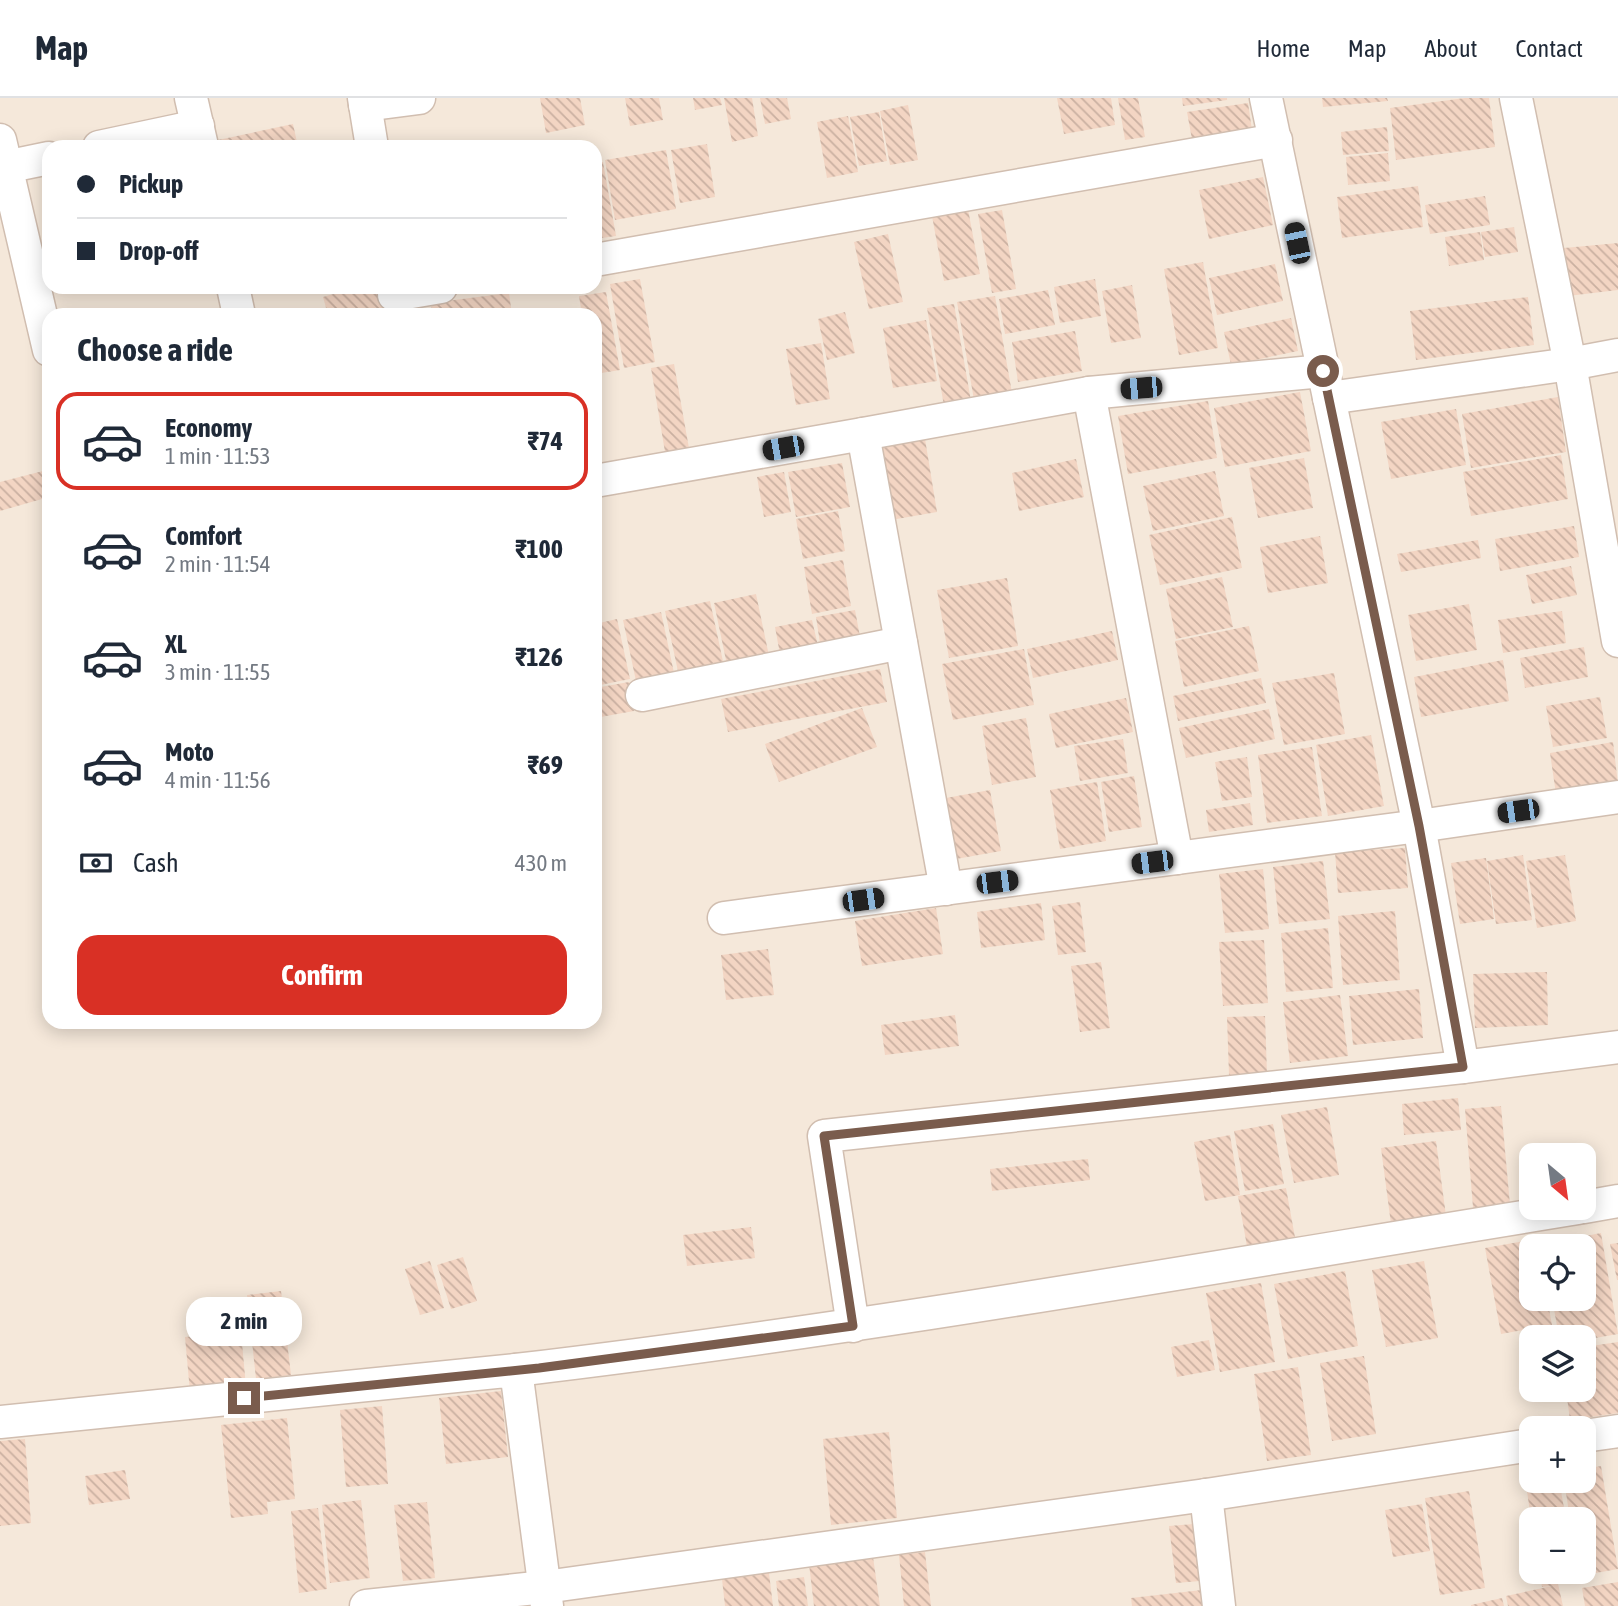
<!DOCTYPE html>
<html lang="en">
<head>
<meta charset="utf-8">
<style>
  :root { --surface:#fff; --page:#f2f2f3; --text:#1f2937; --muted:#747a83; --line:#e0e1e3; --accent:#d93025 }
  body { margin:0; font-family:"Asap Condensed",sans-serif; background:var(--page); color:var(--text); height:100vh; display:flex; flex-direction:column; font-size:26px; white-space:nowrap }
  * { box-sizing:border-box; margin:0 }
  p { font-size:23px; color:var(--muted) }
  .icon { flex:none; width:38px; height:38px; fill:none; stroke:currentColor; stroke-width:2; stroke-linecap:round; stroke-linejoin:round }
  .map { position:relative; flex:1; overflow:hidden }
  .drawer { position:absolute; left:42px; top:210px; width:560px; height:721px; display:flex; flex-direction:column; background:var(--surface); border-radius:21px; box-shadow:0 4px 18px #0003 }
  .drawer>* { flex:none }
  .guide { position:absolute; left:42px; top:42px; width:560px; height:154px; border-radius:21px; box-shadow:0 4px 18px #0003; display:grid; align-content:center; height:154px; padding:0 35px; background:var(--surface) }
  .needle { width:46px; rotate:151deg }
  .tools { position:absolute; left:1519px; top:1045px; display:grid; gap:14px }
  .tools a { display:grid; place-items:center; width:77px; height:77px; border-radius:14px; background:var(--surface); box-shadow:0 4px 18px #0003; font-size:35px }
  .end { position:absolute; width:32px; height:32px; margin:-16px; border:9px solid #7a5c4d; background:#fff; box-shadow:0 0 0 4px #fff }
  .from { border-radius:50% }
  .bubble { position:absolute; height:49px; border-radius:21px; background:var(--surface); box-shadow:0 4px 18px #0003; font-size:23px; font-weight:700; line-height:49px; text-align:center }
  .car { position:absolute; width:21px; height:42px; margin:-21px -10px; border-radius:9px; box-shadow:0 0 5px 2px #0007; background:linear-gradient(#222 24%,#8ab4d8 0 40%,#222 0 76%,#8ab4d8 0 86%,#222 0) }
  .guide b { display:flex; align-items:center; gap:24px; height:66px; font-size:26px }
  .guide b+b { border-top:2px solid var(--line) }
  .guide i { width:18px; height:18px; background:var(--text) }
  ul { padding:0; list-style:none }
  li { display:flex; align-items:center; gap:21px; height:98px; margin:0 14px 10px; padding:0 21px; border:4px solid transparent; border-radius:21px }
  li div { flex:1 }
  li b { display:block; font-size:26px }
  li em { font-style:normal; font-weight:700 }
  li.selected { border-color:var(--accent) }
  li>.icon { width:63px; height:63px; stroke-width:1.5 }
  h2 { padding:0 35px; font-size:32px; line-height:84px }
  .pay { display:flex; align-items:center; gap:18px; height:77px; padding:0 35px; font-size:26px }
  .pay p { margin-inline-start:auto }
  .primary-button { display:flex; gap:14px; margin-top:auto; padding:14px 35px }
  .primary-button a { flex:1; height:80px; border-radius:21px; background:var(--accent); color:#fff; font-size:28px; font-weight:700; line-height:80px; text-align:center }
  header { display:flex; align-items:center; gap:42px; box-sizing:border-box; height:98px; padding:0 35px; background:var(--surface); border-bottom:2px solid var(--line) }
  header strong { font-size:33px }
  nav { display:flex; gap:38px; margin-inline-start:auto; font-size:24px }
  .map>svg:first-child { display:block }
  .residential { fill:#f5e8da; fill-rule:evenodd }
  .building { fill:url(#building-back-hatch) }
  .lines { fill:none; stroke-linecap:round; stroke-linejoin:round }
  .street-casing { stroke:#d1beb0; stroke-width:35 }
  .street { stroke:#fff; stroke-width:32 }
  .route { stroke:#7a5c4d; stroke-width:9 }
</style>
</head>
<body>
<header>
<strong>Map</strong>
<nav><a>Home</a><a>Map</a><a>About</a><a>Contact</a></nav>
</header>
<div class="map">
<svg width="1618" height="1508" viewBox="0 0 1618 1508">
  <defs>
    <pattern id="building-back-hatch" width="6" height="6" patternUnits="userSpaceOnUse" patternTransform="scale(1.75)"><rect width="6" height="6" fill="#f3d5c3"/><path d="M-1 5l2 2M0 0l6 6M5-1l2 2" fill="none" stroke="#cab0a1"/></pattern>
  </defs>
  <rect width="100%" height="100%" fill="#fdf6ec"/>
  <path class="residential" d="M0,0h1618v1508h-1618zM49,49h546v140h-546zM49,217h546v707h-546zM1531,1057h53v53h-53zM1531,1148h53v52h-53zM1531,1239h53v53h-53zM1531,1330h53v52h-53zM1531,1421h53v53h-53z"/>
  <g class="building">
    <path d="M540,0h40l5,27 -39,8z"/>
    <path d="M625,0h34l4,22 -33,6z"/>
    <path d="M693,0h27l2,7 -27,5z"/>
    <path d="M724,0h28l6,38 -26,6z"/>
    <path d="M760,0h27l4,21 -26,5z"/>
    <path d="M1057,0h54l4,27 -51,9z"/>
    <path d="M1118,0h20l7,39 -20,3z"/>
    <path d="M1182,0h45v2l-44,6z"/>
    <path d="M1322,0h65l1,3 -65,6z"/>
    <path d="M1465,0h24l6,49 -99,13 -6,-52z"/>
    <path d="M1248,5l5,34 -60,8 -6,-33z"/>
    <path d="M908,7l10,55 -28,5 -10,-54z"/>
    <path d="M879,14l8,49 -28,5 -9,-49z"/>
    <path d="M848,18l10,56 -31,6 -10,-56z"/>
    <path d="M293,26l5,23h-78l-2,-7z"/>
    <path d="M1387,29l2,24 -46,4 -2,-23z"/>
    <path d="M707,46l8,53 -35,6 -9,-53z"/>
    <path d="M666,52l10,59 -61,11 -10,-60z"/>
    <path d="M1388,55l2,28 -42,4 -2,-28z"/>
    <path d="M603,64l13,74 -21,3v-76z"/>
    <path d="M1263,79l10,48 -64,14 -10,-49z"/>
    <path d="M1418,88l5,41 -81,11 -5,-41z"/>
    <path d="M1485,98l5,29 -60,9 -5,-29z"/>
    <path d="M968,111l12,65 -36,7 -12,-65z"/>
    <path d="M1002,112l14,79 -24,4 -14,-79z"/>
    <path d="M1514,129l4,25 -33,5 -4,-25z"/>
    <path d="M1480,134l4,28 -35,6 -4,-29z"/>
    <path d="M888,136l15,68 -34,7 -15,-67z"/>
    <path d="M1618,145v47l-50,6 -4,-48z"/>
    <path d="M1203,164l15,86 -39,7 -15,-86z"/>
    <path d="M1275,166l8,37 -66,14 -8,-37z"/>
    <path d="M640,181l15,83 -31,6 -14,-84z"/>
    <path d="M1095,181l6,37 -41,7 -6,-36z"/>
    <path d="M1132,187l9,53 -30,5 -9,-52z"/>
    <path d="M357,189h20l8,28h-57l-5,-18z"/>
    <path d="M1048,192l7,35 -50,9 -6,-35z"/>
    <path d="M606,194l14,78 -25,4v-59h-13l-3,-19z"/>
    <path d="M509,195l3,22h-80l-1,-12z"/>
    <path d="M995,198l17,97 -38,7 -17,-98z"/>
    <path d="M1528,199l6,48 -118,15 -6,-49z"/>
    <path d="M954,206l17,97 -27,5 -17,-98z"/>
    <path d="M845,214l10,41 -28,7 -9,-41z"/>
    <path d="M1291,220l7,33 -67,14 -7,-33z"/>
    <path d="M926,222l11,61 -44,7 -10,-60z"/>
    <path d="M1075,233l7,40 -64,11 -6,-40z"/>
    <path d="M821,245l9,56 -34,6 -10,-56z"/>
    <path d="M674,266l16,90 -24,4 -15,-90z"/>
    <path d="M1300,294l11,59 -86,16 -11,-59z"/>
    <path d="M1558,299l8,55 -95,16 -9,-54z"/>
    <path d="M1208,303l9,57 -89,16 -10,-58z"/>
    <path d="M1456,311l10,56 -75,14 -10,-57z"/>
    <path d="M925,341l12,73 -46,8 -14,-73z"/>
    <path d="M1561,357l7,44 -97,17 -8,-44z"/>
    <path d="M1304,360l9,50 -55,10 -9,-50z"/>
    <path d="M1076,361l8,38 -65,14 -7,-38z"/>
    <path d="M842,365l8,44 -54,10 -8,-45z"/>
    <path d="M43,373l6,26 -49,14v-29z"/>
    <path d="M1215,373l9,45 -71,15 -10,-45z"/>
    <path d="M784,374l7,40 -27,5 -7,-40z"/>
    <path d="M838,413l7,40 -42,8 -7,-40z"/>
    <path d="M1232,419l10,51 -82,17 -11,-50z"/>
    <path d="M1574,428l5,31 -79,14 -5,-32z"/>
    <path d="M1320,438l8,47 -60,10 -8,-46z"/>
    <path d="M1478,442l3,18 -80,14 -4,-18z"/>
    <path d="M843,462l8,46 -39,8 -8,-47z"/>
    <path d="M1571,468l6,29 -45,9 -6,-29z"/>
    <path d="M1222,479l11,50 -57,12 -10,-50z"/>
    <path d="M1007,480l11,68 -69,12 -12,-68z"/>
    <path d="M756,496l13,62 -42,9 -13,-62z"/>
    <path d="M710,503l14,65 -45,10 -14,-65z"/>
    <path d="M1469,506l8,46 -61,11 -8,-46z"/>
    <path d="M855,512l6,32 -40,8 -5,-33z"/>
    <path d="M1562,513l4,32 -63,10 -5,-33z"/>
    <path d="M661,514l13,61 -38,8 -13,-61z"/>
    <path d="M617,521l13,60 -35,7v-62z"/>
    <path d="M812,522l6,26 -38,8 -5,-27z"/>
    <path d="M1249,528l10,45 -75,16 -9,-46z"/>
    <path d="M1112,533l6,29 -85,18 -6,-29z"/>
    <path d="M1584,549l4,30 -63,11 -5,-30z"/>
    <path d="M1024,551l10,56 -81,15 -11,-56z"/>
    <path d="M1503,562l6,41 -88,16 -7,-40z"/>
    <path d="M880,571l7,33 -159,30 -7,-33z"/>
    <path d="M1334,575l11,61 -61,11 -12,-62z"/>
    <path d="M1261,580l5,25 -88,18 -5,-25z"/>
    <path d="M629,584l5,29 -39,7v-30z"/>
    <path d="M1600,599l7,41 -54,9 -7,-41z"/>
    <path d="M1126,600l7,34 -77,16 -7,-34z"/>
    <path d="M862,610l15,39 -98,35 -14,-38z"/>
    <path d="M1269,611l6,30 -89,19 -7,-30z"/>
    <path d="M1026,620l10,59 -44,8 -10,-59z"/>
    <path d="M1371,637l13,71 -56,10 -12,-71z"/>
    <path d="M1123,641l5,34 -48,8 -6,-35z"/>
    <path d="M1613,644l5,42 -62,10 -6,-41z"/>
    <path d="M1312,649l10,69 -55,7 -9,-68z"/>
    <path d="M1247,659l5,40 -30,4 -7,-39z"/>
    <path d="M1134,678l8,51 -33,5 -8,-50z"/>
    <path d="M1097,684l9,59 -46,8 -10,-59z"/>
    <path d="M990,692l11,61 -45,8 -10,-61z"/>
    <path d="M1250,705l3,22 -44,7 -3,-22z"/>
    <path d="M1405,750l3,40 -70,5 -3,-41z"/>
    <path d="M1523,757l9,65 -36,4 -9,-63z"/>
    <path d="M1565,757l11,66 -39,7 -11,-67z"/>
    <path d="M1486,760l8,61 -34,5 -9,-61z"/>
    <path d="M1323,763l7,58 -51,5 -6,-57z"/>
    <path d="M1263,771l6,60 -44,4 -6,-59z"/>
    <path d="M1080,804l6,50 -28,3 -6,-49z"/>
    <path d="M1041,805l4,37 -64,8 -4,-36z"/>
    <path d="M936,810l7,46 -81,12 -7,-45z"/>
    <path d="M1395,813l5,69 -57,5 -5,-69z"/>
    <path d="M1328,830l5,60 -47,4 -5,-59z"/>
    <path d="M1264,842l4,63 -45,3 -4,-64z"/>
    <path d="M768,851l6,46 -48,5 -5,-45z"/>
    <path d="M1101,864l9,66 -30,4 -9,-66z"/>
    <path d="M1547,874l1,53 -73,3 -2,-54z"/>
    <path d="M1419,891l4,49 -70,7 -4,-49z"/>
    <path d="M1340,897l8,61 -58,7 -7,-61z"/>
    <path d="M955,917l4,31 -74,9 -4,-30z"/>
    <path d="M1265,918l2,58 -38,1 -2,-58z"/>
    <path d="M1458,1000l3,32 -57,5 -2,-31z"/>
    <path d="M1501,1008l10,110 -37,4 -9,-111z"/>
    <path d="M1327,1009l12,68 -45,8 -13,-68z"/>
    <path d="M1273,1026l11,60 -39,7 -11,-60z"/>
    <path d="M1230,1037l10,60 -35,6 -11,-59z"/>
    <path d="M1436,1043l10,75 -55,8 -10,-76z"/>
    <path d="M1088,1061l2,21 -98,11 -2,-22z"/>
    <path d="M1286,1090l10,55 -48,9 -10,-56z"/>
    <path d="M751,1129l4,31 -68,8 -4,-31z"/>
    <path d="M1601,1135l17,101 -34,6v-3h-25l-7,-39h32v-52h-45v-1z"/>
    <path d="M1536,1141l2,7h-7v52h16l5,27 -51,9 -16,-86z"/>
    <path d="M1618,1145v37h-1l-7,-36z"/>
    <path d="M463,1159l14,44 -26,8 -14,-44z"/>
    <path d="M430,1163l14,47 -24,7 -15,-46z"/>
    <path d="M1424,1163l14,77 -52,9 -14,-77z"/>
    <path d="M1345,1173l13,75 -70,13 -14,-75z"/>
    <path d="M1261,1185l14,79 -55,10 -14,-79z"/>
    <path d="M281,1193l10,84 -35,4 -9,-84z"/>
    <path d="M241,1234l5,55 -56,5 -5,-55z"/>
    <path d="M1209,1242l6,30 -38,7 -6,-30z"/>
    <path d="M1618,1244v71l-48,7 -4,-30h18v-43z"/>
    <path d="M1364,1258l12,78 -44,7 -12,-78z"/>
    <path d="M1298,1269l13,88 -44,6 -13,-87z"/>
    <path d="M501,1293l7,66 -62,7 -7,-66z"/>
    <path d="M382,1308l6,78 -42,3 -6,-77z"/>
    <path d="M287,1320l8,81 -28,3 1,12 -37,4 -10,-93z"/>
    <path d="M889,1334l8,86 -66,7 -8,-86z"/>
    <path d="M25,1341l6,84 -31,3v-85z"/>
    <path d="M1601,1368l17,103 -39,7v-4h5v-53h-14l-6,-39h20v-11z"/>
    <path d="M125,1372l5,29 -41,6 -4,-29z"/>
    <path d="M1531,1378v4h28l7,39h-35l-6,-42z"/>
    <path d="M1469,1393l16,97 -45,7 -15,-97z"/>
    <path d="M361,1402l9,78 -40,5 -8,-78z"/>
    <path d="M427,1404l8,76 -32,3 -9,-76z"/>
    <path d="M1422,1406l8,47 -37,6 -8,-47z"/>
    <path d="M318,1410l9,81 -28,4 -8,-82z"/>
    <path d="M1194,1426l6,57 -24,2 -7,-57z"/>
    <path d="M925,1454l6,54h-27l-5,-51z"/>
    <path d="M873,1459l7,49h-66l-5,-42z"/>
    <path d="M1540,1474h34l2,9 -18,3 5,22h-55l-2,-10 46,-10 -10,1z"/>
    <path d="M769,1475l4,33h-48l-3,-27z"/>
    <path d="M804,1479l4,29h-29l-3,-25z"/>
    <path d="M1618,1484v24h-33l-3,-18z"/>
    <path d="M1202,1492l2,16h-72l-1,-8z"/>
    <path d="M1502,1500l2,8h-33v-1z"/>
  </g>
  <g class="lines">
    <g class="street-casing">
      <g id="street">
        <path d="M191,0l11,48"/>
        <path d="M364,0l8,49"/>
        <path d="M1266,0l153,728 44,241"/>
        <path d="M1516,0l54,266 48,277"/>
        <path d="M365,7l54,-7"/>
        <path d="M0,42l49,210"/>
        <path d="M99,49l99,-21"/>
        <path d="M0,70l49,-10"/>
        <path d="M595,162l681,-120"/>
        <path d="M233,189l6,28"/>
        <path d="M394,197l47,-8"/>
        <path d="M1089,295l88,465"/>
        <path d="M1329,300l241,-34 48,-9"/>
        <path d="M863,336l83,455"/>
        <path d="M595,383l268,-47 226,-41 234,-22"/>
        <path d="M642,597l259,-52"/>
        <path d="M724,820l695,-92 199,-29"/>
        <path d="M1584,1109l34,-6"/>
        <path d="M853,1228l-29,-190 639,-69 155,-20"/>
        <path d="M516,1272c356,-42 709,-105 1062,-162"/>
        <path d="M0,1324l516,-52 31,236"/>
        <path d="M1584,1338l34,-5"/>
        <path d="M1206,1397l13,111"/>
        <path d="M366,1508l179,-19 661,-92 325,-50"/>
      </g>
    </g>
    <use href="#street" class="street"/>
  </g>
  <g class="lines">
    <path class="route" d="M244,1300l295,-30 314,-42 -29,-190 639,-69 -44,-241 -96,-455"/>
  </g>
</svg>
<div class="tools">
<a><svg class="needle" viewBox="-14 -14 28 28"><path d="M0-13l5 13h-10z" fill="#e53935"/><path d="M0 13l5-13h-10z" fill="#747a83"/></svg></a>
<a><svg class="icon" aria-label="locate" viewBox="0 0 24 24"><circle cx="12" cy="12" r="6"/><path d="M12 2v4M12 18v4M2 12h4M18 12h4"/></svg></a>
<a><svg class="icon" aria-label="layers" viewBox="0 0 24 24"><path d="M12 4l9 5-9 5-9-5zM3 14l9 5 9-5"/></svg></a>
<a>+</a>
<a>−</a>
</div>
<i class="end from" style="left:1323px;top:273px"></i>
<i class="end" style="left:244px;top:1300px"></i>
<div class="bubble" style="left:186px;top:1199px;width:116px">2 min</div>
<i class="car" style="left:1297px;top:145px;rotate:348deg"></i>
<i class="car" style="left:1141px;top:290px;rotate:265deg"></i>
<i class="car" style="left:783px;top:350px;rotate:260deg"></i>
<i class="car" style="left:1518px;top:713px;rotate:262deg"></i>
<i class="car" style="left:1152px;top:764px;rotate:263deg"></i>
<i class="car" style="left:997px;top:784px;rotate:83deg"></i>
<i class="car" style="left:863px;top:802px;rotate:82deg"></i>
<div class="guide">
<b><i class="from"></i>Pickup</b>
<b><i></i>Drop-off</b>
</div>
<section class="drawer">
<h2>Choose a ride</h2>
<ul>
<li class="selected"><svg class="icon" aria-label="car" viewBox="0 0 24 24"><path d="M5 17H2v-5l4-1 3-4h7l3 4 3 1v5h-3M9 17h6M6 11h13"/><circle cx="7" cy="17" r="2"/><circle cx="17" cy="17" r="2"/></svg><div><b>Economy</b><p>1 min · 11:53</p></div><em>₹74</em></li>
<li><svg class="icon" aria-label="car" viewBox="0 0 24 24"><path d="M5 17H2v-5l4-1 3-4h7l3 4 3 1v5h-3M9 17h6M6 11h13"/><circle cx="7" cy="17" r="2"/><circle cx="17" cy="17" r="2"/></svg><div><b>Comfort</b><p>2 min · 11:54</p></div><em>₹100</em></li>
<li><svg class="icon" aria-label="car" viewBox="0 0 24 24"><path d="M5 17H2v-5l4-1 3-4h7l3 4 3 1v5h-3M9 17h6M6 11h13"/><circle cx="7" cy="17" r="2"/><circle cx="17" cy="17" r="2"/></svg><div><b>XL</b><p>3 min · 11:55</p></div><em>₹126</em></li>
<li><svg class="icon" aria-label="car" viewBox="0 0 24 24"><path d="M5 17H2v-5l4-1 3-4h7l3 4 3 1v5h-3M9 17h6M6 11h13"/><circle cx="7" cy="17" r="2"/><circle cx="17" cy="17" r="2"/></svg><div><b>Moto</b><p>4 min · 11:56</p></div><em>₹69</em></li>
</ul>
<div class="pay"><svg class="icon" aria-label="cash" viewBox="0 0 24 24"><path d="M3 7h18v10H3z"/><circle cx="12" cy="12" r="2"/></svg>Cash<p>430 m</p></div>
<div class="primary-button"><a>Confirm</a></div>
</section>
</div>
</body>
</html>
